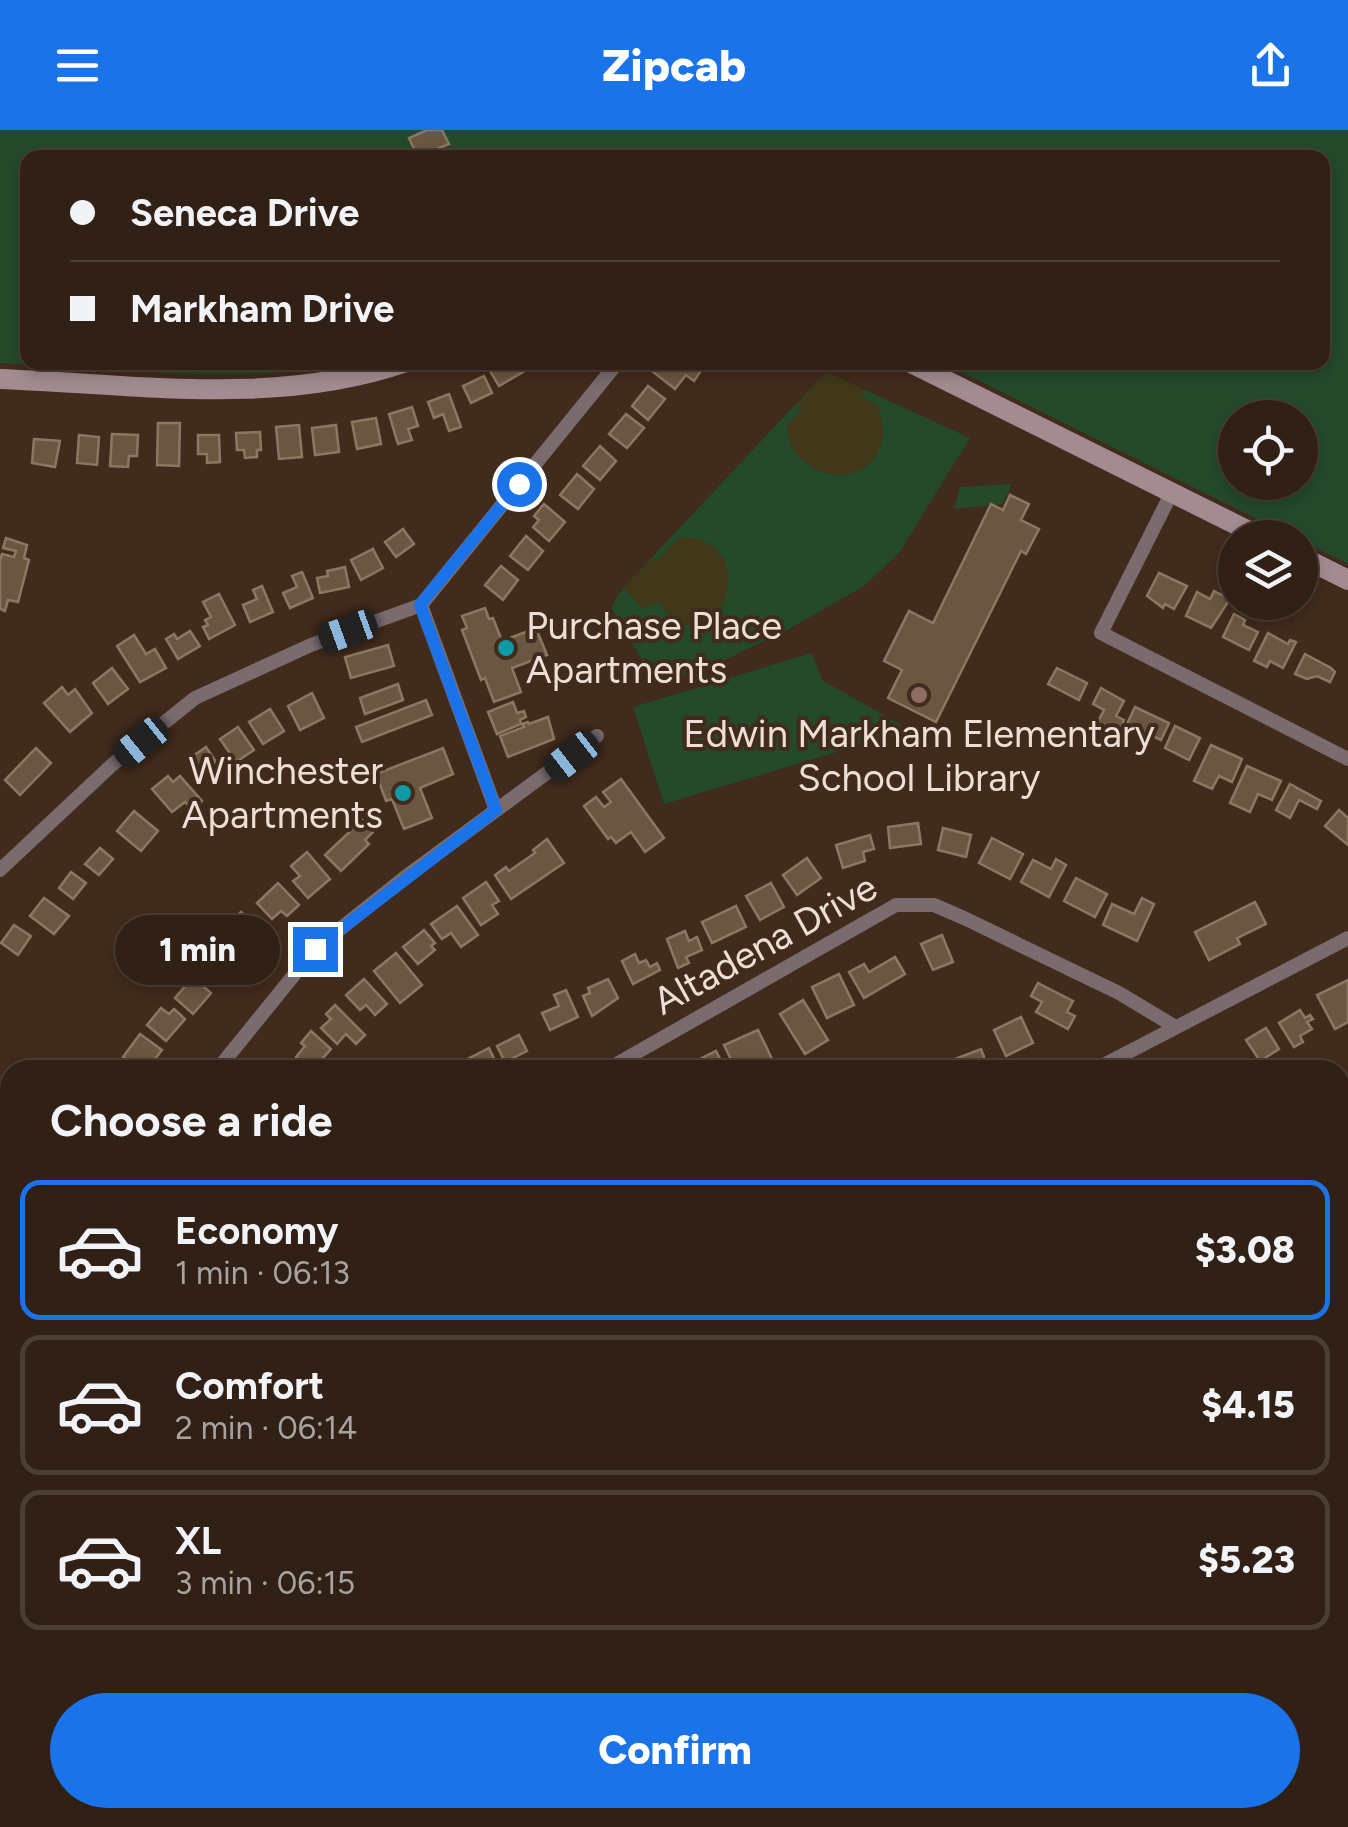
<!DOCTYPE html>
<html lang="en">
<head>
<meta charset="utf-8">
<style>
  :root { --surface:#312015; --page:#3d2d22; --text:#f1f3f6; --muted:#a8a3a0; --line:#4c3e34; --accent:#1a73e8 }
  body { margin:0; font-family:Figtree,sans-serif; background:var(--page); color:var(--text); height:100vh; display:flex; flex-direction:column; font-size:38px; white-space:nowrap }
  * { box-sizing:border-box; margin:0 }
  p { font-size:32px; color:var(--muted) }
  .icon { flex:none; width:55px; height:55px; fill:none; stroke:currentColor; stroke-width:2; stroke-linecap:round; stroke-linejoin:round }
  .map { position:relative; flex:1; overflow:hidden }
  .sheet { position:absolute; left:0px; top:930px; width:1350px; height:768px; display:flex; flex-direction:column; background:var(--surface); border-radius:30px 30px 0 0; box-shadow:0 5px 15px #0003,0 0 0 2px var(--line) }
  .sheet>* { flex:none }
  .top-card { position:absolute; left:20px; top:20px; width:1310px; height:220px; border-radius:20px; box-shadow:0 5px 15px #0003,0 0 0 2px var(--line); display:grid; align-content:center; height:220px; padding:0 50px; background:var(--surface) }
  .tools { position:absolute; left:1218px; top:270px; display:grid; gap:20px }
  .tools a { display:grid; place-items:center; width:100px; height:100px; border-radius:50%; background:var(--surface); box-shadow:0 5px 15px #0003,0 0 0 2px var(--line); font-size:50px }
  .end { position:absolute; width:45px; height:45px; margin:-22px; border:12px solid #1a73e8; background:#fff; box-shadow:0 0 0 5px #fff }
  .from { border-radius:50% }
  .bubble { position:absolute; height:70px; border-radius:35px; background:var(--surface); box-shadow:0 5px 15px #0003,0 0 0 2px var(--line); font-size:32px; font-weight:800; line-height:70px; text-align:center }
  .car { position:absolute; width:30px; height:60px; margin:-30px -15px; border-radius:12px; box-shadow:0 0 8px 2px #0007; background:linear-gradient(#222 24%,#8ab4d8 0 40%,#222 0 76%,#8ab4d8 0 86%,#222 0) }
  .top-card b { display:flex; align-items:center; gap:35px; height:95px; font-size:38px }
  .top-card b+b { border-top:2px solid var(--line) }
  .top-card i { width:25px; height:25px; background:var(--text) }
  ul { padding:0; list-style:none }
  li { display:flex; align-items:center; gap:30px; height:140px; margin:0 20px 15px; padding:0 30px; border:5px solid var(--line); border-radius:20px }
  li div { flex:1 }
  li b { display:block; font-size:38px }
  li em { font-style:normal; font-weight:800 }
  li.selected { border-color:var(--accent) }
  li>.icon { width:90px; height:90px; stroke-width:1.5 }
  h2 { padding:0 50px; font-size:45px; line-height:120px }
  .action { display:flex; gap:20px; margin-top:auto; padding:20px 50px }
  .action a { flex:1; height:115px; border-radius:60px; background:var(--accent); color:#fff; font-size:40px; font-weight:800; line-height:115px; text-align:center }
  header { display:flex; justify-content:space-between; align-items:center; height:130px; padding:0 50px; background:var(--accent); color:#fff; font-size:45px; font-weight:800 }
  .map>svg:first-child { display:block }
  .green { fill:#24492b; fill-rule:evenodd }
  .sand { fill:#403818 }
  .building { fill:#6a5742; stroke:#8c7862; stroke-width:2.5 }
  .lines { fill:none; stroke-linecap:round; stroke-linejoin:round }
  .street { stroke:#796b6e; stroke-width:14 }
  .secondary { stroke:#a28c91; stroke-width:20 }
  .route { stroke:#1a73e8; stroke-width:12 }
  .culture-dot { fill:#0f9aa8; stroke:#412b1c; stroke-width:4 }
  .education-dot { fill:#8d6e63; stroke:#412b1c; stroke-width:4 }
  .labels { text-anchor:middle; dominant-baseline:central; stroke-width:8; stroke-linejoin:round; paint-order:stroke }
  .poi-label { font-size:38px; fill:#eddfd5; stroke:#412b1c; text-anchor:start }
  .street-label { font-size:38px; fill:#eddfd5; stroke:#412b1c }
</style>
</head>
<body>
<header><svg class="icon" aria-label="menu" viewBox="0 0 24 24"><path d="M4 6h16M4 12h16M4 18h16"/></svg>Zipcab<svg class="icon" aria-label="share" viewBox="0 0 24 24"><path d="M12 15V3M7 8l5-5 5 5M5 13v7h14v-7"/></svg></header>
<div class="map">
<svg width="1348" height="1697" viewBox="0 0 1348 1697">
  <rect width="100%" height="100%" fill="#412b1c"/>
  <g class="green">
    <path d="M0,0h1348v434l-405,-201 379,-1v-204h-1294v204l327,1c-117,22 -237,6 -355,0zM1235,288h65v64h-65z"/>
    <path d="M826,242l144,66 -71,115 -36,34 -76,43 -91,44 -41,8 -44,-75 12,-19z"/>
    <path d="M1012,354l-9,20 -49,5 6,-22z"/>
    <path d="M812,523l10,27 88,50 -246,74 -31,-97z"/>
    <path d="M414,1688h113l-9,9h-115z"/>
    <path d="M568,1688h126l-4,9h-114z"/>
  </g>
  <g class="sand">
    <path d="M826,242l38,17 -2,8 17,9c2,13 6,27 2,39 -16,50 -93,33 -94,-19l14,-16 -5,-5z"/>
    <path d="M685,407c72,5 43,104 -3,87 -9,-3 -17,-14 -23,-21l-16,6 -20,-21 29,-30 6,2 19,-21z"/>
  </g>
  <g class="building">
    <path d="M427,0h15l7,14 -31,13 -9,-19z"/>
    <path d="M505,232h19l4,7 -29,17 -9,-15z"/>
    <path d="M658,232h30l12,10 -6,9 -8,-6 -11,14 -23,-18z"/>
    <path d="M484,246l8,17 -21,10 -8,-17z"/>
    <path d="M648,256l17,13 -17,21 -16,-14z"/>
    <path d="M449,264l12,33 -12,4 -6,-17 -9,4 -6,-16z"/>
    <path d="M412,277l6,19 -10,3 4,11 -14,4 -9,-30z"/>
    <path d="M626,284l18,14 -17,20 -18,-14z"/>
    <path d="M376,288l5,26 -24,5 -5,-27z"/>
    <path d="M158,293h22l-1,43 -22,-1z"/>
    <path d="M299,295l3,32 -23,2 -3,-32z"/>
    <path d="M336,295l3,27 -24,3 -3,-27z"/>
    <path d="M260,302l1,18h-4v7l-12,1 -1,-8h-7l-1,-17z"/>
    <path d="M112,304l26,1 -1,21h-8l-1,11 -18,-1z"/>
    <path d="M79,305l20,2 -2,28 -20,-2z"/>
    <path d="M198,305h21l1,27 -13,1v-9h-9z"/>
    <path d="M34,309l26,2 -5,26 -23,-4z"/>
    <path d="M600,316l16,15 -16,19 -17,-14z"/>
    <path d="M577,344l17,15 -16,20 -18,-14z"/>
    <path d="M1010,365l19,9 -8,16 18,9 -13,25 -5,-3 -85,171 -48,-24 14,-28 -18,-9 25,-50 24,12 58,-119 12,6z"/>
    <path d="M544,374l21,18 -16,19 -16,-14 6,-7 -5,-4z"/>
    <path d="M403,399l11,15 -18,13 -11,-15z"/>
    <path d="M526,406l17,15 -15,19 -18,-14z"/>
    <path d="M6,408l21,7 -3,13 5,2 -11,42 -10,-2 -3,11 -5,-2v-49l2,-6 12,3 2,-6 -13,-3z"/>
    <path d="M373,419l10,19 -22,12 -10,-20z"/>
    <path d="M501,436l17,14 -15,20 -18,-15z"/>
    <path d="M345,437l4,20 -29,6 -3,-15 11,-2 -1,-5z"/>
    <path d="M302,442l11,26 -23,10 -7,-15 14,-6 -5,-11z"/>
    <path d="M1159,443l28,13 -13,23 -9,-5 -2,4 -16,-12z"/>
    <path d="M262,456l11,26 -23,10 -7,-17 14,-6 -4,-9z"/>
    <path d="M1214,461l16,8 -19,29 -25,-12 11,-24 13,7z"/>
    <path d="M219,464l16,31 -26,14 -6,-12 5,-2 -3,-5 6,-3 -8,-15z"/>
    <path d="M485,478l4,11 4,-1 9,23 34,-13 11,27 -35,13 9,24 -27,10 -9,-24 -4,2 -19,-50 5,-2 -5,-12z"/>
    <path d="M1234,484l11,6 -2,5 15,7 -9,18 -26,-13z"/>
    <path d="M190,501l10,15 -22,13 -12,-20 8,-5 3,5z"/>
    <path d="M1268,503l20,11 2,-4 6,2 -13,26 -13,-7 -3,6 -13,-6z"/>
    <path d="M134,505l12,19 9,-5 11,19 -26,14 -23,-36z"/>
    <path d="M388,515l6,21 -43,12 -6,-21z"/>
    <path d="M1305,524l26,14 4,4 -5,10 -13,-6 -10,3 -12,-5z"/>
    <path d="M112,538l16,21 -20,15 -15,-21z"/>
    <path d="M1057,538l30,15 -8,17 -31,-16z"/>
    <path d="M398,554l5,16 -38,14 -5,-16z"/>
    <path d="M62,557l6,8 7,-6 17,24 -22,19 -26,-29z"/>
    <path d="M1101,558l23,13 -8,15 8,4 -4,9 -9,-5 -5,9 -11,-6 9,-17 -11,-6z"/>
    <path d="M312,563l12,25 -24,12 -12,-24z"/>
    <path d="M426,570l6,15 -70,27 -6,-15z"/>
    <path d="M513,572l4,11 7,-2 2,6 -6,3 1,4 -24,10 -9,-22z"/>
    <path d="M1135,577l34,16 -8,17 -34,-16z"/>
    <path d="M270,579l14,22 -21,13 -14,-22z"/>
    <path d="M548,587l6,22 -46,18 -8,-21 24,-9 -2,-3 6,-2 1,2z"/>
    <path d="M1175,596l25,12 -11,22 -24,-12z"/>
    <path d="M238,597l16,23 -18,12 -16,-23z"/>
    <path d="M1211,615l31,14 -10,23 -13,-6 -7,13 -18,-8z"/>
    <path d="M206,617l10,15 -19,13 -10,-15z"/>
    <path d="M36,618l15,15 -31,32 -15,-15z"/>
    <path d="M443,618l10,26 -33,14 12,30 -28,11 -12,-30 -6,2 -10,-27z"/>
    <path d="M1247,636l34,15 -9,19 -14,-6 -8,18 -20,-9z"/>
    <path d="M168,646l5,6 7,-6 22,25 -10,9 -7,-8 -13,10 -20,-23z"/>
    <path d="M621,649l43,59 -19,14 -14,-20 -15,11 -5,-6 -3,2 -24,-33 12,-9 8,10 7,-5 -8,-10z"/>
    <path d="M1290,654l31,17 -4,8 -18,-9 -9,18 -14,-8z"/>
    <path d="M1339,680l9,8v27l-23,-19z"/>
    <path d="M134,681l24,20 -17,20 -24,-20z"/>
    <path d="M362,690l12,11 -9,9 4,4 -28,27 -16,-16z"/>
    <path d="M918,693l3,21 -31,4 -2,-21z"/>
    <path d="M943,698l28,7 -5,22 -28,-7z"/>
    <path d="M870,705l4,14 -11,3 2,9 -22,7 -7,-23z"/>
    <path d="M992,708l31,16 -13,25 -31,-16z"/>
    <path d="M547,709l17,24 -53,36 -16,-24 11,-8 3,4 26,-18 -2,-3z"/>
    <path d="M100,718l13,11 -14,16 -14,-11z"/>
    <path d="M307,722l23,27 -22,19 -15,-17 7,-5 -9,-10z"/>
    <path d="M807,728l14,20 -24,17 -14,-20z"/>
    <path d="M1056,729l10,6 -17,32 -28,-15 12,-22 18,9z"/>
    <path d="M71,742l15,11 -13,16 -14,-11z"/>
    <path d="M1076,748l31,16 -12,23 -31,-16z"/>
    <path d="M486,752l13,19 -7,4 6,9 -17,11 -18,-27z"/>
    <path d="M278,753l21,22 -12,11 -6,-5 -9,8 -15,-16z"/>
    <path d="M771,753l13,24 -24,13 -14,-24z"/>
    <path d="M44,768l25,18 -15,18 -24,-18z"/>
    <path d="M1142,768l12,6 -17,37 -34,-16 9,-21 22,10z"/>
    <path d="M1255,772l11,22 -29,14 3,6 -31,16 -14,-28z"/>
    <path d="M457,776l21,29 -17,12 -10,-14 -9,6 -11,-15z"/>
    <path d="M736,776l10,21 -34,16 -10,-21z"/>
    <path d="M241,782l20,20 -18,19 -16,-16 10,-9 -5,-6z"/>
    <path d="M14,795l17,11 -13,19 -17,-12z"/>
    <path d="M198,795l44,32 -18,25 -14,-11 6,-8 -30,-23z"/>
    <path d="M424,800l11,13 -4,3 4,4 -17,14 -15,-17z"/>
    <path d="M685,801l4,10 8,-4 5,13 -16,7 3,6 -11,5 -11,-29z"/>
    <path d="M942,805l11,27 -20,8 -12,-26z"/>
    <path d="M396,823l26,32 -22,18 -26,-32z"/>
    <path d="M635,824l4,9 7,-3 4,7 7,-4 3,7 -27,14 -11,-23z"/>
    <path d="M895,827l10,17 -41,24 -15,-26 15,-8 5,8z"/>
    <path d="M839,844l15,31 -27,13 -15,-31z"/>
    <path d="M193,847l18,16 -18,21 -18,-16z"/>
    <path d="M364,849l23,25 -12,11 -9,-10 -6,5 -14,-15z"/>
    <path d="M608,849l10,19 -26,18 -9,-20 7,-3 -2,-5z"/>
    <path d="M1348,850v42l-13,7 -18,-34z"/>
    <path d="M1038,853l35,18 -6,11 8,4 -7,13 -32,-17 6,-10 -11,-6z"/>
    <path d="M566,860l12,27 -28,13 -8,-17 17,-7 -5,-11z"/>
    <path d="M803,870l25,40 -23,14 -25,-40z"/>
    <path d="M335,875l30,30 -9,9 -10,-10 -9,10 -16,-16 10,-9 -5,-5z"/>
    <path d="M161,878l8,6 5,-5 11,10 -19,22 -19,-16z"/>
    <path d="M1300,880l5,8 5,-3 3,4 -6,3 5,7 -12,7 3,6 -9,5 -15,-24z"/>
    <path d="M1021,887l12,26 -27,13 -12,-26z"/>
    <path d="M1266,898l13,21 -19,12 -14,-21z"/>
    <path d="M758,900l17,35 -16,5 -5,-10 -19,8 -11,-23z"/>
    <path d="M311,901l20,18 -19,21 -16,-13 9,-11 -4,-3z"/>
    <path d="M140,904l22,16 -14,18 -6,-4 -3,5 -16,-12z"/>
    <path d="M519,905l8,16 -22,11 -8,-16z"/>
    <path d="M489,918l9,19 -7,3h-29l-4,-6z"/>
    <path d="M981,919l8,21h-30l-4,-11z"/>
    <path d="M716,921l10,19h-30l-4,-7z"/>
    <path d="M1348,1434v33l-8,6v-33z"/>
    <path d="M3,1468l7,16v33l-10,4v-52z"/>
    <path d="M158,1688h30l-2,2 7,4 -3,3h-22z"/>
    <path d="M710,1688h22l6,2 -3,7h-28z"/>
  </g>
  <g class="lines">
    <g class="street">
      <path d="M1172,362l-71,141 247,126"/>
      <path d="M421,475l75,205"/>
      <path d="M0,740l113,-106 82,-66 116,-53 110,-40 197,-243"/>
      <path d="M217,940l98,-121 89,-71 193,-142"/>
      <path d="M606,940l290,-165h38l30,13 155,75 55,33"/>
      <path d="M1094,940l254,-132"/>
      <path d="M1340,1143l8,-4"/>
      <path d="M0,1308l10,-19"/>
      <path d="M0,1418l10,-2"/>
      <path d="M1340,1541l8,-6"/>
      <path d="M264,1697l12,-9"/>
      <path d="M785,1697l3,-9"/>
      <path d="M1158,1697l9,-9"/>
    </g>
    <g class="secondary">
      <path d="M909,232l354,176"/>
      <path d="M0,249c134,5 276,28 406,-17"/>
      <path d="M1300,426l48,24"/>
    </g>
  </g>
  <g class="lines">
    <path class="route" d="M315,819l181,-139 -76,-205 99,-121"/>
  </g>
  <g class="culture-dot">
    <circle cx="506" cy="518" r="10"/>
    <circle cx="403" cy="663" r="10"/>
  </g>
  <circle class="education-dot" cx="919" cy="565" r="10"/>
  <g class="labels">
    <g class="poi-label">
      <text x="526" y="496">Purchase Place<tspan x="526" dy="44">Apartments</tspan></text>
      <text x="919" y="604" text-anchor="middle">Edwin Markham Elementary<tspan x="919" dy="44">School Library</tspan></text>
      <text x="383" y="641" text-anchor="end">Winchester<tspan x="383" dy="44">Apartments</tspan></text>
    </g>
    <g class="street-label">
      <text transform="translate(765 814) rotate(-29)">Altadena Drive</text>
    </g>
  </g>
</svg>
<div class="tools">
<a><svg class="icon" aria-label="locate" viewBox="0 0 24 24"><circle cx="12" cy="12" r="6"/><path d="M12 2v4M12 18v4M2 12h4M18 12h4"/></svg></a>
<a><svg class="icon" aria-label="layers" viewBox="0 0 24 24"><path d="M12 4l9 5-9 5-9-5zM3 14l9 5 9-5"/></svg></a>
</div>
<i class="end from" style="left:519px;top:354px"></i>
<i class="end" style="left:315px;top:819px"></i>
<div class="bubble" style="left:115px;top:785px;width:165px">1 min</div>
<i class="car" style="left:348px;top:501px;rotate:250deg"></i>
<i class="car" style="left:141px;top:612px;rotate:231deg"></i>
<i class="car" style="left:572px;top:626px;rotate:232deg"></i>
<div class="top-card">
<b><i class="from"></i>Seneca Drive</b>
<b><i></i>Markham Drive</b>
</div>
<section class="sheet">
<h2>Choose a ride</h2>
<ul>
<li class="selected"><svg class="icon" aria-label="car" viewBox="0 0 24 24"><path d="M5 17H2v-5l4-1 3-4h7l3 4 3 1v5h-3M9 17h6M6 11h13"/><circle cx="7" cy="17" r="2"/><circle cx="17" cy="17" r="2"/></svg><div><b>Economy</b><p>1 min · 06:13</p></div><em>$3.08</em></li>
<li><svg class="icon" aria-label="car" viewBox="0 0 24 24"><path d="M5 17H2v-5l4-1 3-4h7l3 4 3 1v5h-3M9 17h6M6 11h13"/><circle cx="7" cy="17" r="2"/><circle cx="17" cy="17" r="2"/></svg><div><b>Comfort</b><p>2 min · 06:14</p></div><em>$4.15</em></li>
<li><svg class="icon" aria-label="car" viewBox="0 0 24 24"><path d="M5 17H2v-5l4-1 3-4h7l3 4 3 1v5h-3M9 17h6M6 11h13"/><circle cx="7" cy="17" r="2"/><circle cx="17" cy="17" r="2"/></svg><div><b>XL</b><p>3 min · 06:15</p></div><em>$5.23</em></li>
</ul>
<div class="action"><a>Confirm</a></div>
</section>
</div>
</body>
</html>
